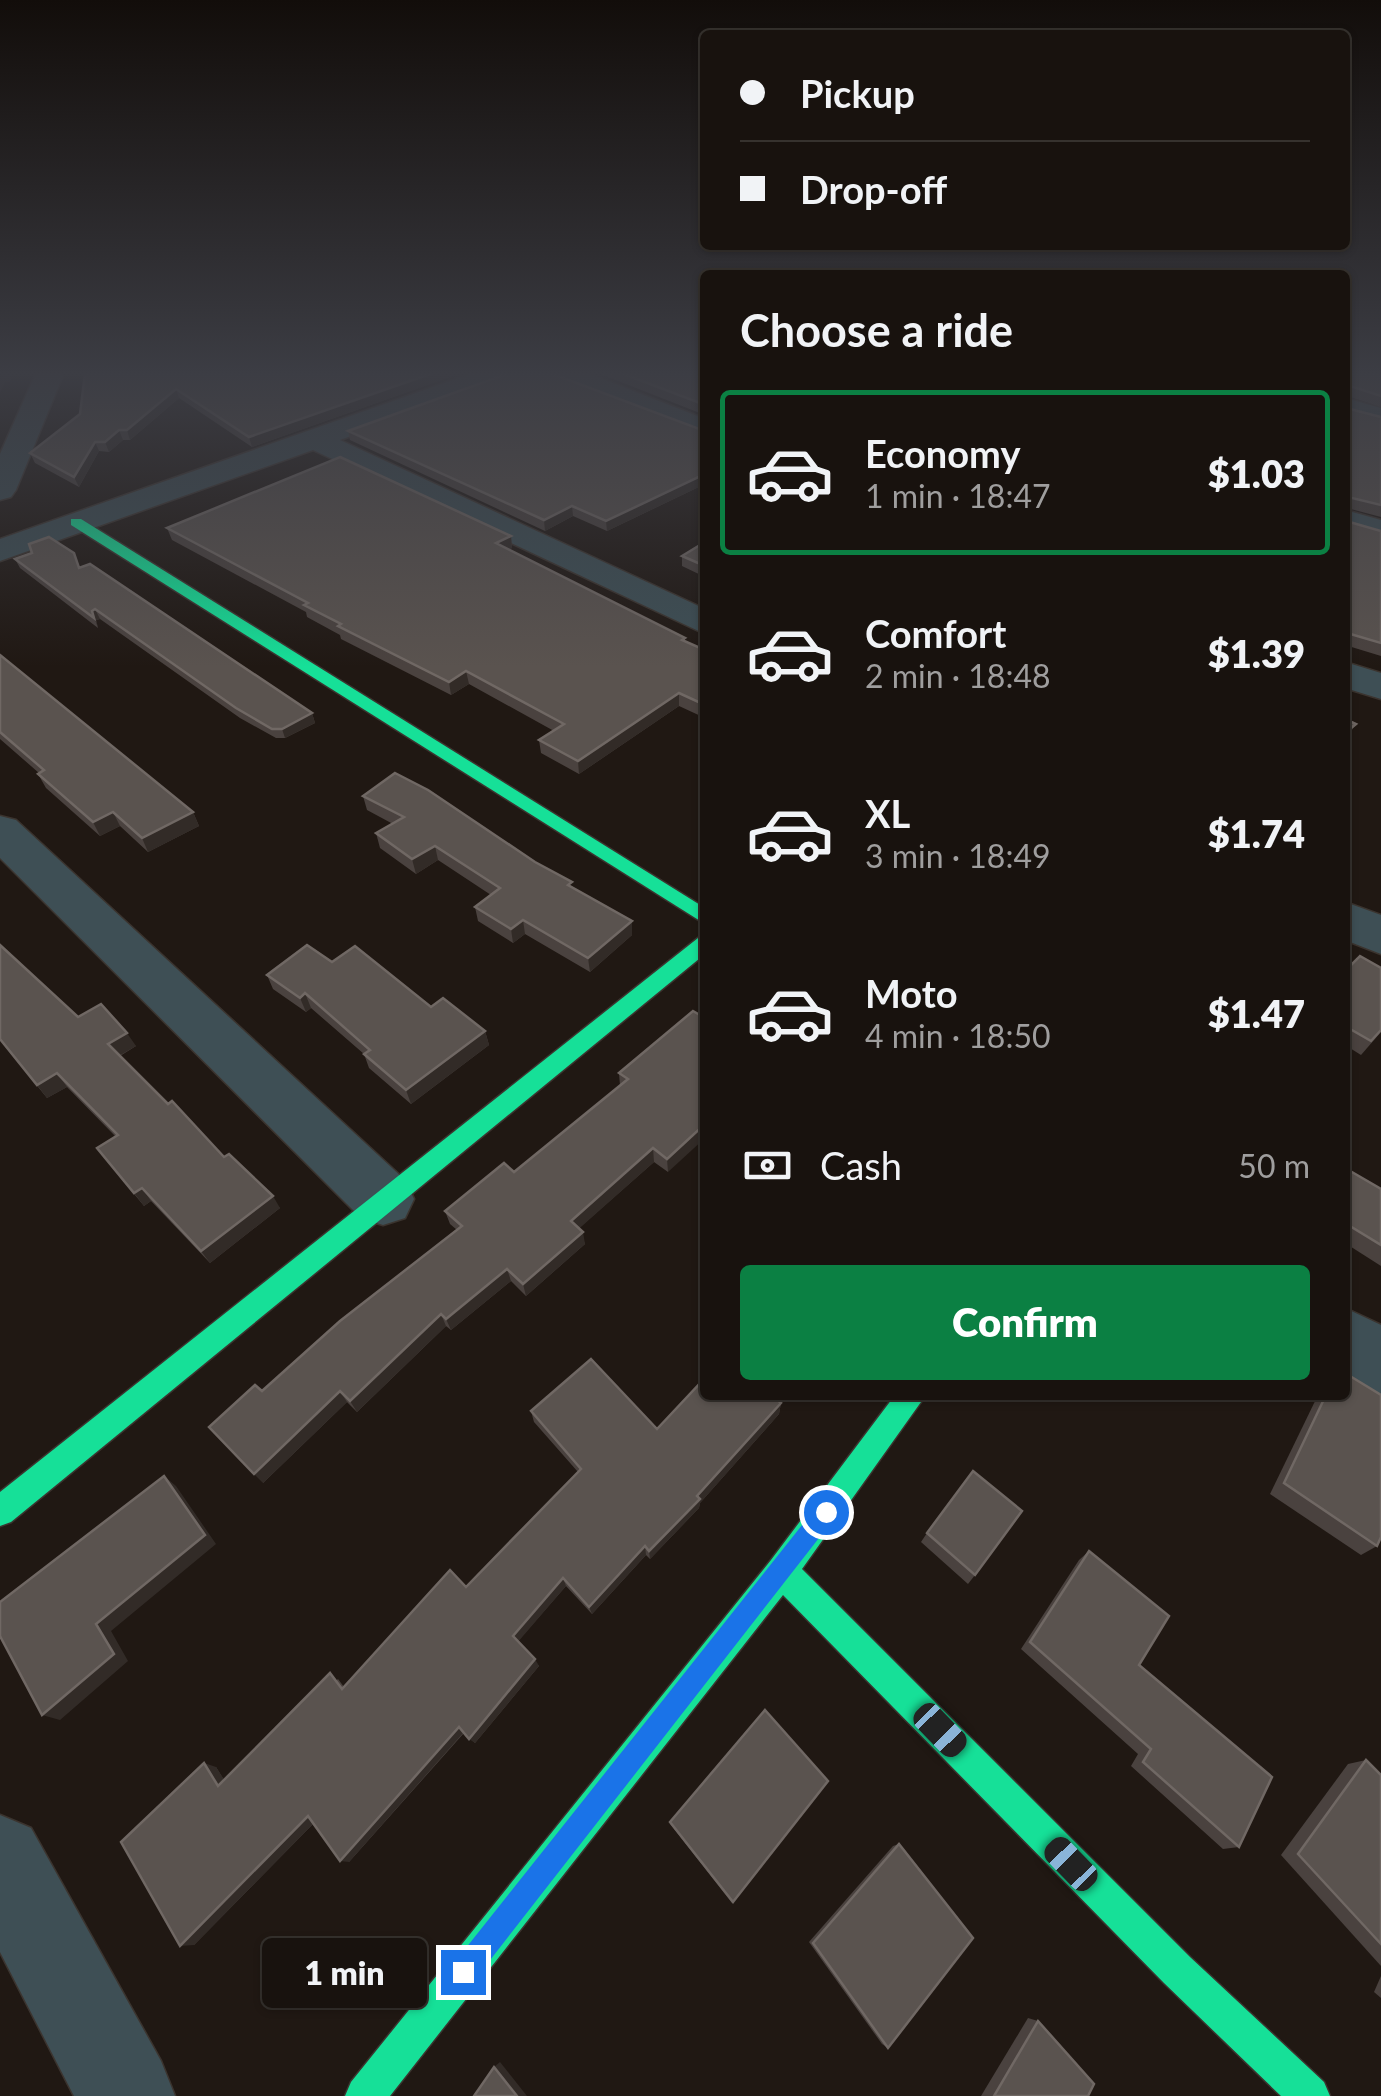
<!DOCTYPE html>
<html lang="en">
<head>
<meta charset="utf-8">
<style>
  :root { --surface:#18120e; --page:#25201c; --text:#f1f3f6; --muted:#9f9e9e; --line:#36322e; --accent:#0b8043 }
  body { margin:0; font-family:Lato,sans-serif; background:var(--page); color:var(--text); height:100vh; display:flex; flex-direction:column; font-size:38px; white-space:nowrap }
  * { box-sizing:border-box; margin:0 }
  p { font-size:32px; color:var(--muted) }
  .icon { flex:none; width:55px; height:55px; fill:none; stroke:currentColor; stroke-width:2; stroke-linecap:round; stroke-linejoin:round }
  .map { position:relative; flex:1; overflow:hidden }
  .side { position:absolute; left:700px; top:270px; width:650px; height:1130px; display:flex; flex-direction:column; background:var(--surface); border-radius:10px; box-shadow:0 2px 8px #0004,0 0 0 2px var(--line) }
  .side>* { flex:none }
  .top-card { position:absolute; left:700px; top:30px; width:650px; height:220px; border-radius:10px; box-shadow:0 2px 8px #0004,0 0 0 2px var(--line); display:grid; align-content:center; height:220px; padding:0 40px; background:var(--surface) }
  .end { position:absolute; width:45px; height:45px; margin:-22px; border:12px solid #1a73e8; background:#fff; box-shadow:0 0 0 5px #fff }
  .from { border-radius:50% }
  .bubble { position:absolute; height:70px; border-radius:10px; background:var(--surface); box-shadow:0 2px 8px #0004,0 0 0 2px var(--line); font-size:32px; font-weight:800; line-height:70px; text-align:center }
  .car { position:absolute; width:30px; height:60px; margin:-30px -15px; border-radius:12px; box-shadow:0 0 8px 2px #0007; background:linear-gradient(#222 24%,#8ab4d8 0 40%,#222 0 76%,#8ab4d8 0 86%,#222 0) }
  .top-card b { display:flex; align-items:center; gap:35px; height:95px; font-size:38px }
  .top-card b+b { border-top:2px solid var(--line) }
  .top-card i { width:25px; height:25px; background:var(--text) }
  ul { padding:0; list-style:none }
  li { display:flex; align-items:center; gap:30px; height:165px; margin:0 20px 15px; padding:0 20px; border:5px solid transparent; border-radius:10px }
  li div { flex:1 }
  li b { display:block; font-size:38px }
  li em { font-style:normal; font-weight:800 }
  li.selected { border-color:var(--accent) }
  li>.icon { width:90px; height:90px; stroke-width:1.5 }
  h2 { padding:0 40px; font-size:45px; line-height:120px }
  .pay { display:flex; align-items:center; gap:25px; height:110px; padding:0 40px; font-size:38px }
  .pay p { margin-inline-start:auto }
  .primary-button { display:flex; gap:20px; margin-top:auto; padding:20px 40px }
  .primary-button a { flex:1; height:115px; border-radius:10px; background:var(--accent); color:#fff; font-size:40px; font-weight:800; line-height:115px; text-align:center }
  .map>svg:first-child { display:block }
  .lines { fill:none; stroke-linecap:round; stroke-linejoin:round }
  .street-casing { stroke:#3b342f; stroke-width:3 }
  .fast-casing { stroke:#3b342f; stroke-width:3 }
  .street { fill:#3e4f55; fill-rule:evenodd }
  .fast { fill:#16e098; fill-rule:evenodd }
  .wall { fill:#4a423f }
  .shaded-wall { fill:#322b27 }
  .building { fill:#5a534f; stroke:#706864; stroke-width:2.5 }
  .route { fill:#1a73e8 }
</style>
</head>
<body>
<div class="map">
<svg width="1381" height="2096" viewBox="0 0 1381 2096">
  <rect width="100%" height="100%" fill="#201813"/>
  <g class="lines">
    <g class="street-casing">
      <g id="street">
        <path d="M36,373h28l-48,117 -5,7 -11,3v-46z"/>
        <path d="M473,373h40l-4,6 -169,61 365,169v25l-392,-184 -313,111v-22z"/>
        <path d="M548,373h39l118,46v19l-153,-59z"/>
        <path d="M1345,398l36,10v18l-36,-10z"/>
        <path d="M1345,510l36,10v21l-36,-10z"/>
        <path d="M1345,662l36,11v26l-36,-11z"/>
        <path d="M0,816l16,4 389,360 9,19 -9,19 -22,7 -22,-7 -361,-360z"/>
        <path d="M1345,902l36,13v39l-36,-14z"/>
        <path d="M1345,1308l36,17v71l-36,-18z"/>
        <path d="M0,1815l31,13 130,233 14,35h-101l-74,-144z"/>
      </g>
    </g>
    <g class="fast-casing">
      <g id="fast">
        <path d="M71,519h10l624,389v16l-634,-399z"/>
        <path d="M705,936v18l-694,568 -11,4v-34l698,-554z"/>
        <path d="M895,1395h31l-124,174 388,388 134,125 6,14h-49l-117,-113 -381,-388 -393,501h-45l6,-14 420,-522z"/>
      </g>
    </g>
    <use href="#street" class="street"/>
    <use href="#fast" class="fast"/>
  </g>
  <g class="wall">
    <path d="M85,373h376l-209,74 -73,-49 -49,42h-7l-14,12 -10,-1 -20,36 -44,-24 -5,-10 50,-39z"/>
    <path d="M598,373h107v42z"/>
    <path d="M1345,373h36v34l-34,-11 -1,12 35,9v100l-34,-9 -1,13 35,10v125l-36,-11z"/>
    <path d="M348,431h357v53l-98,47 -34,-15 -28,15 -195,-91z"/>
    <path d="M167,528l344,8 1,12 -3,1 176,89v3l20,9v68l-26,-12 -100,68 -38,-21 -2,-13 15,-9 -85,-47 -18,11 -110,-56 -1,-4 -33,-18 -1,-5 -134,-72z"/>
    <path d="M705,542v35l-23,-11v-10z"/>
    <path d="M15,559l65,9 232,145 3,10 -30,15h-9l-36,-20 -140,-99 -4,1 2,8 -78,-60z"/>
    <path d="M0,655l193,157 6,14 -51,26 -28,-26 -20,10 -54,-48 -8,-14 1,-1 -39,-34z"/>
    <path d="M363,796l210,92 59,47 -42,37 -65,-38 -12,9 -35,-22 -3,-14 16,-12 -53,-35 -22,14 -36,-26 -4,-15 17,-9 -26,-14z"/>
    <path d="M332,962l153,69 4,14 -78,59 -42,-36 -5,-14 -53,-46 -5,4 -33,-23 -6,-14z"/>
    <path d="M1345,971l36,61 -20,23 -16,-10z"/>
    <path d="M693,1011l-25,161 -14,-10 -75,66 6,16 -59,52 -15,-15 -60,49 -5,-4 -89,86 -10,-10 -84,81 -1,-92 195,-161 -7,-6 -5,-13 69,-39 106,-86 -1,-13z"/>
    <path d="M78,1017l58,29 -16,10 104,101 56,51 -70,55 -59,-62 -7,5 -37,-45 9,-24 -49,-50 -20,11 -47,-58z"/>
    <path d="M1345,1168l36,21v77l-36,-23z"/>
    <path d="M705,1395h79l-5,7 2,1 -2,11 -79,89 -1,5 -49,51 -4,-4 -54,59 -26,-28 -48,55 21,25 -64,77 -11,-10 -115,129 -35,-39 -120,122 22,-178 8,13 114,-101 6,8 122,-100 112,-115 -44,-50 -3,-11 126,18z"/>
    <path d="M1318,1395h27l32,151 -16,9 -91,-61z"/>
    <path d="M927,1533l48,42 -7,9 -47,-42z"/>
    <path d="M1089,1551l50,114 100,182 -16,2 -92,-83 7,-12 -117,-105 58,-89z"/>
    <path d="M1366,1760l15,15v191l-100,-111 67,-91z"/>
    <path d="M670,1822l63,80 -1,1 -61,-78z"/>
    <path d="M899,1844l-11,204 -6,-4 -73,-102 84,-96z"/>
    <path d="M1381,1976v22l-7,-6z"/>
    <path d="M1028,2018l10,3 50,75h-107z"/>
  </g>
  <g class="shaded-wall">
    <path d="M8,373h5l-3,9h-5l-5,11v-14l2,-4z"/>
    <path d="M433,373h28l-209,74 -3,-10z"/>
    <path d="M176,389l3,9 -49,42 -3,-10z"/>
    <path d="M119,430l4,10 -14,12 -4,-10z"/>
    <path d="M95,442l4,9 -20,36 -5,-10z"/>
    <path d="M705,474v10l-98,47 -1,-10z"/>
    <path d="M572,506l1,10 -28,15 -1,-11z"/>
    <path d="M511,536l1,12 -14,7 -2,-12z"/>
    <path d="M95,609l5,10 -4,1 2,8 -6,-17z"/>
    <path d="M466,671l3,13 -18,11 -2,-13z"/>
    <path d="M679,693v13l-100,68 -1,-13z"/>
    <path d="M312,713l3,10 -30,15 -3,-9z"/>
    <path d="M1356,724l-7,11 -4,4v-6z"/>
    <path d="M113,812l7,14 -20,10 -7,-14z"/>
    <path d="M193,812l6,14 -51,26 -6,-14z"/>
    <path d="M435,846l3,14 -22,14 -4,-15z"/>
    <path d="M523,920l2,14 -12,9 -2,-14z"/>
    <path d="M632,921v14l-42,37 -2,-14z"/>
    <path d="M305,993l6,15 -5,4 -6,-14z"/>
    <path d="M485,1031l4,14 -78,59 -5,-14z"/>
    <path d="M127,1033l9,13 -19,11 -9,-13z"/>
    <path d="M57,1073l10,14 -20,11 -10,-13z"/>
    <path d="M705,1124v14l-37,34 -1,-13z"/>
    <path d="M653,1148l1,14 -81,72 -2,-13z"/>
    <path d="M142,1188l9,13 -7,5 -10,-13z"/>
    <path d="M273,1196l7,12 -70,55 -9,-12z"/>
    <path d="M583,1232l2,12 -59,52 -3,-12z"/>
    <path d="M507,1269l4,12 -60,49 -5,-11z"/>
    <path d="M441,1314l5,12 -89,86 -7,-11z"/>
    <path d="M340,1391l7,11 -84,81 -9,-9z"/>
    <path d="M781,1403l-2,11 -79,89 -1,5 -49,51 -1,-8z"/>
    <path d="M164,1476l12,10 40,58 -105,87 17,30 -68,59 -18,-5z"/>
    <path d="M645,1546l1,9 -54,59 -3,-7z"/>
    <path d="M563,1578l3,8 -49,57 -4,-7z"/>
    <path d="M535,1659l4,7 -64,77 -6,-4z"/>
    <path d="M459,1727l5,5 -115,130 -9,-1z"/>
    <path d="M204,1763l12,4 14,22 -12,-3z"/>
    <path d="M308,1816l10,3 -124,126 -14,1z"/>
    <path d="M500,2062l27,34h-10l-23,-29z"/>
  </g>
  <g class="building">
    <path d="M85,373h348l-184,64 -73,-48 -49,41h-8l-14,12h-10l-21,35 -44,-24 50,-39z"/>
    <path d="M509,373h41l155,58v43l-99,47 -34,-15 -28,14 -196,-89z"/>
    <path d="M621,373h84v32z"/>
    <path d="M1345,373h36v23l-34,-11 -1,23 35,9v88l-33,-8 -2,24 35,10v112l-34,-10 -2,2z"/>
    <path d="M340,457l171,79 -15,7 189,95 -3,2 23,10v55l-26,-12 -101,68 -39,-21 25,-16 -98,-53 -17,11 -111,-56 3,-2 -37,-19 4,-2 -141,-75z"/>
    <path d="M49,537l25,16 5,15 11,-4 222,149 -30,16h-10l-36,-21 -141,-99 -3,2 2,7 -79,-59 17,-6 -3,-9z"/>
    <path d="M705,542v24l-23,-10z"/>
    <path d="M0,655l193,157 -51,26 -29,-26 -20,10 -55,-48 6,-4 -44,-38z"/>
    <path d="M1345,719l11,5 -11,9z"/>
    <path d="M395,773l33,17 107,72 37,20 -4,3 64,36 -44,37 -65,-38 -12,9 -36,-22 25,-19 -65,-42 -23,13 -36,-26 28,-16 -41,-21z"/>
    <path d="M0,945l78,72 23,-13 26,29 -19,11 60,60 4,-3 52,56 5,-3 44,42 -72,55 -59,-63 -8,5 -37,-45 21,-13 -61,-62 -20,12 -37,-46z"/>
    <path d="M307,945l25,17 23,-16 76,61 12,-9 42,33 -79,59 -42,-36 6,-4 -65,-57 -5,5 -33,-23z"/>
    <path d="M1360,956l21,12v62l-10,11 -26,-15v-55z"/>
    <path d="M693,1011l12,7v106l-38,35 -14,-11 -82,73 12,11 -60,52 -16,-15 -61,50 -5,-5 -91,87 -10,-10 -86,83 -45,-47 46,-42 7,6 78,-70 122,-95 -17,-15 59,-48 10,9 114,-93 -9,-6z"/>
    <path d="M1345,1168l36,21v56l-36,-22z"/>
    <path d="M591,1359l66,70 48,-51v17h72l-2,3 6,5 -84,93 3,3 -51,52 -4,-5 -56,61 -26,-29 -50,58 22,23 -66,80 -10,-12 -119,134 -32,-45 -128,130 -59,-104 83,-79 14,23 112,-113 12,16 108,-119 16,17 115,-118 -50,-58z"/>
    <path d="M1345,1373l36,22v142l-4,9 -93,-63 42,-88h19z"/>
    <path d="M973,1471l49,40 -47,64 -48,-42z"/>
    <path d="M164,1476l41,59 -109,89 18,30 -72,61 -42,-79v-34z"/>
    <path d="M1089,1551l80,65 -30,49 133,112 -33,70 -96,-85 8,-13 -121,-107z"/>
    <path d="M765,1710l63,71 -95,121 -63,-80z"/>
    <path d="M1366,1760l15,15v169l-83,-90z"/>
    <path d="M899,1844l74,94 -85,110 -75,-105z"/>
    <path d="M1038,2021l56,63 -6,12h-94z"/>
    <path d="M494,2067l23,29h-43z"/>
  </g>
  <linearGradient id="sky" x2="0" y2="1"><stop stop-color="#120d0a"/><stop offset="0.56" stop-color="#3c3d44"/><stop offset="1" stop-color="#3c3d44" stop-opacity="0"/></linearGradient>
  <rect width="1381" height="667" fill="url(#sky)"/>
  <path class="route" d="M826,1501l7,4 3,7 -3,8 -360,462 -10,4 -9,-4 -5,-10 5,-9 364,-458z"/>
</svg>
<i class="end from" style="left:826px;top:1512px"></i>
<i class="end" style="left:463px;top:1972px"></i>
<div class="bubble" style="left:262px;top:1938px;width:165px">1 min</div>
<i class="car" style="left:940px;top:1730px;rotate:136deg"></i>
<i class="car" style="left:1071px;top:1864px;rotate:316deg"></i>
<div class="top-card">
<b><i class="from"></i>Pickup</b>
<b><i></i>Drop-off</b>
</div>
<section class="side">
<h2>Choose a ride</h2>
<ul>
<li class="selected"><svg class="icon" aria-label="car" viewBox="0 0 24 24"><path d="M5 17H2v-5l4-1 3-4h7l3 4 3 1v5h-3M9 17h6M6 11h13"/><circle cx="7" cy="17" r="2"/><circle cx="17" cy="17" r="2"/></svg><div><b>Economy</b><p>1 min · 18:47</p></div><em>$1.03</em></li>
<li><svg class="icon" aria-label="car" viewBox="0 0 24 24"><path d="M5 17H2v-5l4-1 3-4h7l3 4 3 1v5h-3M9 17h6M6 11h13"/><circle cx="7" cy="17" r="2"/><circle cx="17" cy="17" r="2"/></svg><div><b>Comfort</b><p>2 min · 18:48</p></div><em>$1.39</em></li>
<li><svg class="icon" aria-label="car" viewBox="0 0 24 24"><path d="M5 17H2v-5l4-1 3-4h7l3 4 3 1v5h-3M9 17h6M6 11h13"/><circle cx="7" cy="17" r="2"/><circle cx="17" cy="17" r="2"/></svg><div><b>XL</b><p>3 min · 18:49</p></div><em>$1.74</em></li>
<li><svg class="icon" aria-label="car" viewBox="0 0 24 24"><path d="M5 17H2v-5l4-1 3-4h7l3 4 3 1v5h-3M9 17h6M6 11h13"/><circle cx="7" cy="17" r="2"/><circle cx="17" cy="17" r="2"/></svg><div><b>Moto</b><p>4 min · 18:50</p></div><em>$1.47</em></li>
</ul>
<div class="pay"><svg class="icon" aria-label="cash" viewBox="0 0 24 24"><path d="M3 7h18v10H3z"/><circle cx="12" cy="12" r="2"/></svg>Cash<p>50 m</p></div>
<div class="primary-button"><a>Confirm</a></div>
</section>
</div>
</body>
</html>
